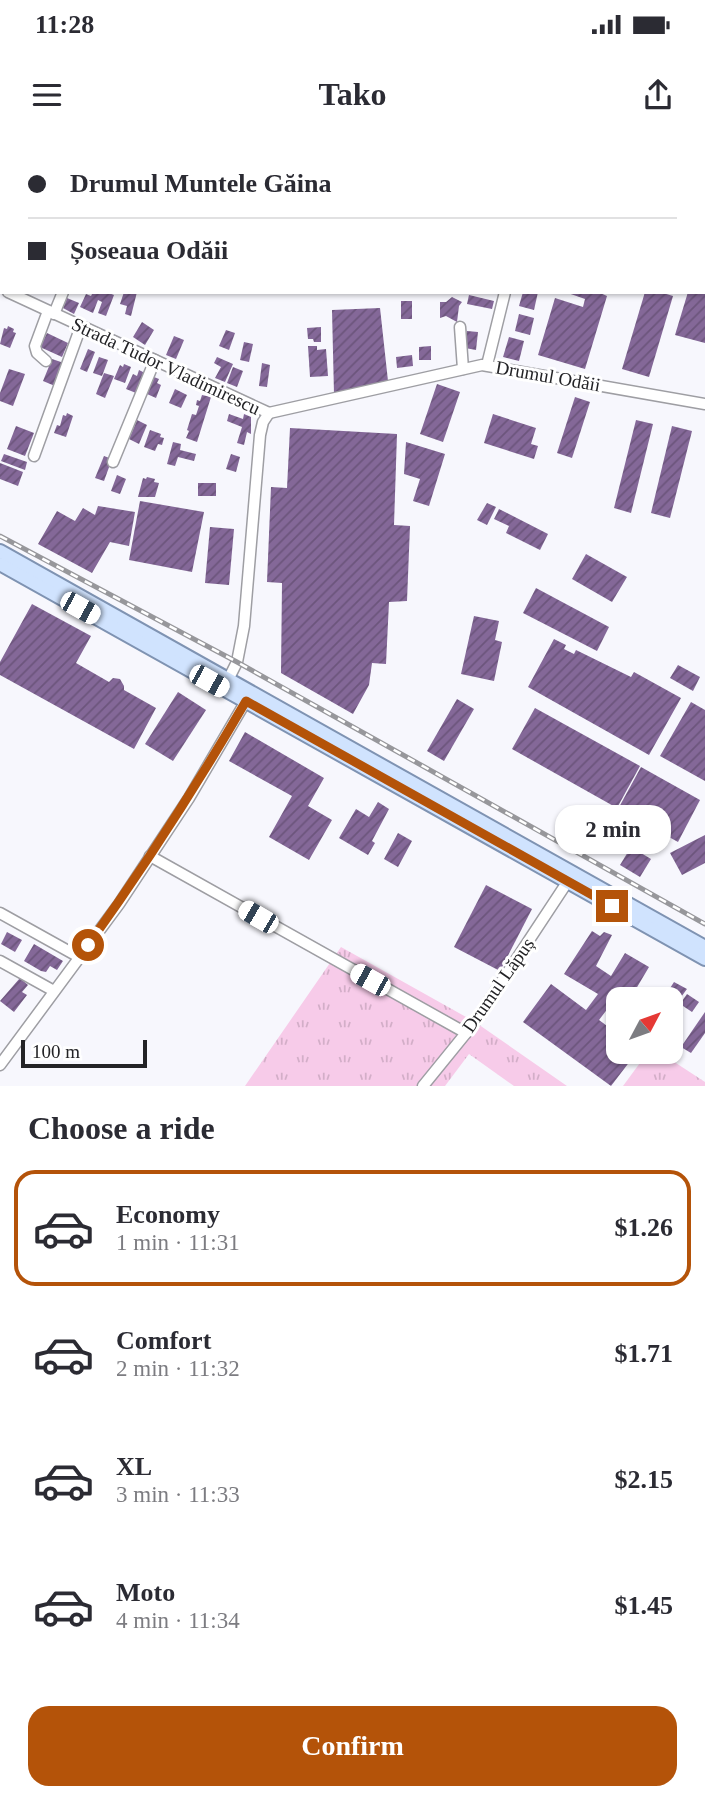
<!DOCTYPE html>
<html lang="en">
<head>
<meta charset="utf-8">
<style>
  :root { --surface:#fff; --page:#f7f7f7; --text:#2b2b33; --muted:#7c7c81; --line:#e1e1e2; --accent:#b45309 }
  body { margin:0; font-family:Georgia,serif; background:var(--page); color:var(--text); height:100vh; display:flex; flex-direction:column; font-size:26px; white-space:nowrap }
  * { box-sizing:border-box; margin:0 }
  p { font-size:23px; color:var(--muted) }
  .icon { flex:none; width:38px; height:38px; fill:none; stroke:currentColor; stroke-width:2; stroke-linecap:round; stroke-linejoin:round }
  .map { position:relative; height:946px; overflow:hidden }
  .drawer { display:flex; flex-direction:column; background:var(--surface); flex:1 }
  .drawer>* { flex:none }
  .top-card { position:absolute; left:0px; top:0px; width:705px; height:154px; box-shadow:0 2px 5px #0004; display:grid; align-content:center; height:154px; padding:0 28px; background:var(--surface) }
  .needle { width:46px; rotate:49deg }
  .buttons { position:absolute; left:606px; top:847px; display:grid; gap:14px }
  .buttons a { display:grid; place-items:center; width:77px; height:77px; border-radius:14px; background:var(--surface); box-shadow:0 2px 5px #0004; font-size:35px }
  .scale { position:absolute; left:21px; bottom:18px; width:126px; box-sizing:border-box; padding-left:7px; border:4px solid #232326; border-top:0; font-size:19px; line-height:24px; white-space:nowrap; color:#232326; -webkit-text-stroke:5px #fff; paint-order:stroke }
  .end { position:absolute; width:32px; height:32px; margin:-16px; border:9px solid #b45309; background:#fff; box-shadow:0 0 0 4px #fff }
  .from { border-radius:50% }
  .bubble { position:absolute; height:49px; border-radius:21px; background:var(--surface); box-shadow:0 2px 5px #0004; font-size:23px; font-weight:600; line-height:49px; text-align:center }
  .car { position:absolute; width:21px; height:42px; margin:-21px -10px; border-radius:9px; box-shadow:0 0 5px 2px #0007; background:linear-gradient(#fff 24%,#345 0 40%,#fff 0 76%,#345 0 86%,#fff 0) }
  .top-card b { display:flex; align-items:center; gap:24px; height:66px; font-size:26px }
  .top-card b+b { border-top:2px solid var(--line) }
  .top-card i { width:18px; height:18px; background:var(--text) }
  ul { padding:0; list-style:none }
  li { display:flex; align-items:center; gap:21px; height:116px; margin:0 14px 10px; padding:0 14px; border:4px solid transparent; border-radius:21px }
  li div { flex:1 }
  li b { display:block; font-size:26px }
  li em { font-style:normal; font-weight:600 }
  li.on { border-color:var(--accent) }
  li>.icon { width:63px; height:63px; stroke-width:1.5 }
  h2 { padding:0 28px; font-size:32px; line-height:84px }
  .button { display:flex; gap:14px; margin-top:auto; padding:14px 28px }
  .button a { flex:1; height:80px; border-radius:21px; background:var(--accent); color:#fff; font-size:28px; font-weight:600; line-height:80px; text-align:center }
  .status { display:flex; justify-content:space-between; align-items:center; height:49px; padding:0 35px; background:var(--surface); direction:ltr }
  .status svg { height:19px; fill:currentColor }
  header { display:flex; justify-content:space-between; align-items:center; height:91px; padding:0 28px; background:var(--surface); font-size:32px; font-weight:600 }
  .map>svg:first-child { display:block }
  .grass { fill:url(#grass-tufts) }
  .building { fill:url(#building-hatch) }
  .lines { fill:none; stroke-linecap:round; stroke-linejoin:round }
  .minor-casing { stroke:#9e9ea3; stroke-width:13 }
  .major-casing { stroke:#7f93b2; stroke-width:16 }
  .minor { stroke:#fff; stroke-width:10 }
  .major { stroke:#d0e3fe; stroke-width:12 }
  .rail-casing { stroke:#97979b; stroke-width:5 }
  .rail { stroke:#fff; stroke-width:2.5; stroke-dasharray:8; stroke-linecap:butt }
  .route { stroke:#b45309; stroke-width:9 }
  .labels { text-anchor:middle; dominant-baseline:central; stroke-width:6; stroke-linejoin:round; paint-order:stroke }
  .street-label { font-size:19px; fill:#232326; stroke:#fff }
</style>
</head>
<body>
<div class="status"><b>11:28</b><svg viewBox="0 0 49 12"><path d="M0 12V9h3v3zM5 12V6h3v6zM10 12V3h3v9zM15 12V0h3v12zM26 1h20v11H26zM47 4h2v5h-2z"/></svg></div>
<header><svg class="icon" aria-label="menu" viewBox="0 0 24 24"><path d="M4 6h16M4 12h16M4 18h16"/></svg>Tako<svg class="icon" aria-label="share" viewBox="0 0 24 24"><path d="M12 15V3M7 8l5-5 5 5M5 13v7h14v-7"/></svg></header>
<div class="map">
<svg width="705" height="946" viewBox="0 0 705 946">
  <defs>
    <pattern id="grass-tufts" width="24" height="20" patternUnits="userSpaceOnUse" patternTransform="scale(1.75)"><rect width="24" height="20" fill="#f7cbe9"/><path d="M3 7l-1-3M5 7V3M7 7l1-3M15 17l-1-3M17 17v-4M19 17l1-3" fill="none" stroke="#d3aec8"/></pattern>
    <pattern id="building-hatch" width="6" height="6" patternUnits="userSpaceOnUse" patternTransform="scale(1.75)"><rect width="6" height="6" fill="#846898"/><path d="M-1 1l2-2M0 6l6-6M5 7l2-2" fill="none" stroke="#6c557c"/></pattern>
  </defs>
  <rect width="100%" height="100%" fill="#f7f7fd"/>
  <g class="grass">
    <path d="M341,807l134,75 92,64h-53l-45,-32 -24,32h-200z"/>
    <path d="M648,912h11l46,30v4h-82z"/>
  </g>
  <g class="building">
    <path d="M93,152h13l8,3 -8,21 -8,-3 4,-11 -4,-2 -5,13 -13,-6 6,-13 5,2z"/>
    <path d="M124,152h13l-6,24 -6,-2 2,-8 -7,-2z"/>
    <path d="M523,152h15l-4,18 -15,-4z"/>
    <path d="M565,152h33l9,4 -22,73 -47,-14 17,-57 28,9 2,-8z"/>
    <path d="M645,152h15l13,4 -24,81 -27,-8z"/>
    <path d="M688,152h17v51l-30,-8z"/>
    <path d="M469,155l25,6 -2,8 -25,-5z"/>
    <path d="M452,157l10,5 -3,4 -2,16 -11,-6 -6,2v-16h6z"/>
    <path d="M67,158l12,5 -5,11 -11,-6z"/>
    <rect x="401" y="161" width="11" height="18"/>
    <path d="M380,168l8,73 -54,13 -2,-84z"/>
    <path d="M519,174l15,4 -4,17 -15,-4z"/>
    <path d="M142,182l12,8 -9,15 -12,-8z"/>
    <path d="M8,186l6,3 -1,3 3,1 -6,15 -10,-4 4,-16 3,1z"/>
    <path d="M321,187v15h-7l-1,-3h-5l-1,-11z"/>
    <path d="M226,190l9,3 -6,17 -10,-4z"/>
    <path d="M467,191l11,1 -2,18 -11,-2z"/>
    <path d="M47,193l21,10 -6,14 -22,-10z"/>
    <path d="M174,196l10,4 -8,19 -10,-4z"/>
    <path d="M509,197l15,4 -5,20 -16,-4z"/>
    <path d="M244,202l9,2 -4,18 -9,-2z"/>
    <path d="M308,206h9v4l9,-1 2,27 -18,1z"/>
    <path d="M431,206v14h-12v-13z"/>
    <path d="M88,209l7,3 -8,20 -7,-3z"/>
    <path d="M412,215l1,11 -16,2 -1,-11z"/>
    <path d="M99,217l9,3 -6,16 -9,-3z"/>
    <path d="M217,217l16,7 -8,18 -10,-4 6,-11 -7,-4z"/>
    <path d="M52,219l12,4 -9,23 -12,-5z"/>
    <path d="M262,223l8,2 -3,22 -8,-1z"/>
    <path d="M124,224l7,3 -6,16 -11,-4 6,-14 3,2z"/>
    <path d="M233,227l10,4 -6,16 -10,-4z"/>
    <path d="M9,229l16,5 -12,32 -13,-5v-8z"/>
    <path d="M139,230l6,3 -9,20 -10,-4 7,-15 4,2z"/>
    <path d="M104,233l10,3 -9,22 -9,-4z"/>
    <path d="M154,237l5,2 -2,4 4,2 -5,13 -9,-4z"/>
    <path d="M437,244l23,8 -17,50 -23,-8z"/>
    <path d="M175,249l12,6 -6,13 -12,-5z"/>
    <path d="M202,255l9,2 -14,45 -11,-4 3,-7 -2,-1 5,-16 4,1 3,-9 -3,-1 1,-5 3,1z"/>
    <path d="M575,257l15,5 -18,56 -15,-5z"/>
    <path d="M67,273l6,3 -7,21 -12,-4 3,-8 3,1 3,-11 3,1z"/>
    <path d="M229,274l14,5 1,-5 7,3v17l-4,-2 -3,13 -7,-2 5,-16 -15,-6z"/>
    <path d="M493,274l43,14 -5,16 7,2 -4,13 -50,-16z"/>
    <path d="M137,280l10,5 -8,19 -10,-5z"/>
    <path d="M636,280l17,4 -22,89 -17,-5z"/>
    <path d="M16,286l18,7 -9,23 -18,-7z"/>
    <path d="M672,286l20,5 -22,87 -19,-5z"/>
    <path d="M290,288l107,6 -3,91 16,1 -3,75 -18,1 -3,62 -14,-1 -3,22 -16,29 -72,-41 1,-90 -15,-1 4,-95 16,1z"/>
    <path d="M150,290l11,4 -1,3 4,1 -2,7 -4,-1 -3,7 -11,-4z"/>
    <path d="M173,302l8,2 -1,6 16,4 -2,7 -16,-4 -3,9 -8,-2z"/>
    <path d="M406,302l39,12 -16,52 -16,-5 7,-22 -16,-5z"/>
    <path d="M4,314l23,8 -2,8 -24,-9z"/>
    <path d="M231,314l9,3 -4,15 -10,-3z"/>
    <path d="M104,316l8,3 -8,22 -9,-3z"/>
    <path d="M0,323l23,9 -5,14 -18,-7z"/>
    <path d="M117,335l9,4 -6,15 -9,-3z"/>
    <path d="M147,337l8,2 -1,3 5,1 -4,14h-17l5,-19 3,1z"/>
    <rect x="198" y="343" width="18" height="13"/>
    <path d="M140,361l64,11 -12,60 -63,-12z"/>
    <path d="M487,363l9,4 -9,18 -10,-5z"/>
    <path d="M98,366l37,6 -6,34 -19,-4 -18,31 -54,-29 19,-33 18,10 8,-13 12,7z"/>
    <path d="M499,369l49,25 -8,16 -34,-17 3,-7 -15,-7z"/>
    <path d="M210,387l24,2 -5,56 -24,-2z"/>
    <path d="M586,414l41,23 -15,25 -40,-23z"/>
    <path d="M536,448l73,39 -12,24 -74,-38z"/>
    <path d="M32,464l59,32 -15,27 33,19 4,-4 7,1 4,7v4l32,18 -22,41 -134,-74v-13z"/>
    <path d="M474,476l25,5 -4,19 7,2 -8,39 -33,-7z"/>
    <path d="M554,499l12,6 -2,4 10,5 2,-4 55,27 3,-5 47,26 -32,57 -121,-68z"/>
    <path d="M678,525l22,12 -7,14 -23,-13z"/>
    <path d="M178,552l28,18 -33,51 -28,-17z"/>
    <path d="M457,559l17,10 -30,52 -17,-10z"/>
    <path d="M691,562l14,8v71l-45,-25z"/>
    <path d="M535,568l105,58 -23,42 -105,-59z"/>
    <path d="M245,592l79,46 -16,28 24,14 -23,40 -40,-23 23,-41 -63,-35z"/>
    <path d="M641,627l59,33 -22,42 -60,-33z"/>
    <path d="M378,662l11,7 -17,32 3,2 -7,12 -29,-17 17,-29 13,8z"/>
    <path d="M398,693l14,8 -14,26 -14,-8z"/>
    <path d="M705,695v28l-23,12 -12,-22z"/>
    <path d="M631,707l20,12 -11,18 -20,-12z"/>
    <path d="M486,745l46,24 -32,62 -46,-24z"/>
    <path d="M592,791l8,5 4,-4 8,3 -16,31 15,10 14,-23 24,14 -19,32h-15l-16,21 19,14v18h19l-26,34 -88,-64 28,-38 35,26 12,-16 -34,-20z"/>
    <path d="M7,792l15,8 -7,12 -14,-8z"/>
    <path d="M34,804l29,17 -6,9 -7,-4 -4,6 -5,-1 -17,-10z"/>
    <path d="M20,838l8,7 -6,7 5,3 -13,17 -14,-11z"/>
    <path d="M674,842l13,7 -17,23v-13h-7z"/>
    <path d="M687,854l12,8 -7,10 -12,-8z"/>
    <path d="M705,872v21l-14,20 -10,-6z"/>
  </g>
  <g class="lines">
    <g class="minor-casing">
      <g id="minor">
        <path d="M155,0l3,2"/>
        <path d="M70,2v-2"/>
        <path d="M220,2v-2"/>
        <path d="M250,2v-2"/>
        <path d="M341,2v-2"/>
        <path d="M546,2v-2"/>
        <path d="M8,152l261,121"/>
        <path d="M54,174l9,-22"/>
        <path d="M460,187l3,42"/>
        <path d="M46,221l-9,-8 -2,-7 13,-35"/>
        <path d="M487,225l18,-73"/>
        <path d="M269,273l213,-48 223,39"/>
        <path d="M34,316l47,-130"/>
        <path d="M113,322l42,-102"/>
        <path d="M229,538l8,-16 7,-36 16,-191 3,-13 6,-9"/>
        <path d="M150,716l316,177"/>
        <path d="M0,773l79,44"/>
        <path d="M0,821l54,30"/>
        <path d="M0,925l119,-161 70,-106 57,-97"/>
        <path d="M423,946l52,-64 93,-141"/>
      </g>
    </g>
    <g class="major-casing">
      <g id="major">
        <path d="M0,411l705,396"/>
        <path d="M0,424l705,395"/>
      </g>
    </g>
    <use href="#minor" class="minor"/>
    <use href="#major" class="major"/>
    <g class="rail-casing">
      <path id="rail" d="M0,396l237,126 468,262"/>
    </g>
    <use href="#rail" class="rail"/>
  </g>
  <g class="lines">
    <path class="route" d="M88,805c57,-79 109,-160 158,-244l366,205"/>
  </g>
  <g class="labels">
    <g class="street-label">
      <text transform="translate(166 226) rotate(25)">Strada Tudor Vladimirescu</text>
      <text transform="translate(548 236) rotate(10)">Drumul Odăii</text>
      <text transform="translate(498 845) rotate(-55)">Drumul Lăpuș</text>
    </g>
  </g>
</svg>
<div class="buttons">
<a><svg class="needle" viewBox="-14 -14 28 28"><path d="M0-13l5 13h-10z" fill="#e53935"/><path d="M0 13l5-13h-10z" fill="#7c7c81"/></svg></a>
</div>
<div class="scale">100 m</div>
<i class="end from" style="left:88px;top:805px"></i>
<i class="end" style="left:612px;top:766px"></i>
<div class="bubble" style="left:555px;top:665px;width:116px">2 min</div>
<i class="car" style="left:80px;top:468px;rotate:119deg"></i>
<i class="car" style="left:209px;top:541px;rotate:119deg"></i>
<i class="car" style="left:258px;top:777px;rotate:300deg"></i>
<i class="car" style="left:370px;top:840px;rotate:299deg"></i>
<div class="top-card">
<b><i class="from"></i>Drumul Muntele Găina</b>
<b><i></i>Șoseaua Odăii</b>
</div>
</div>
<section class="drawer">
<h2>Choose a ride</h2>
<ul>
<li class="on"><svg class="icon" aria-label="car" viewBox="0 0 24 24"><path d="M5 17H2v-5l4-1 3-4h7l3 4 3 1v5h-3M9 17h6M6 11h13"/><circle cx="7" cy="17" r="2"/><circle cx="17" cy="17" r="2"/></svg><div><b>Economy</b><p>1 min · 11:31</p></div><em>$1.26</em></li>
<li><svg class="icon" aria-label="car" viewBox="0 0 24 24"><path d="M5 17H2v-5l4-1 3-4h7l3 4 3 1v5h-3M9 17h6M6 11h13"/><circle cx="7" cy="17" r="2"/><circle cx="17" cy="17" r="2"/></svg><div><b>Comfort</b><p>2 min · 11:32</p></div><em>$1.71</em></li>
<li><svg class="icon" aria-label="car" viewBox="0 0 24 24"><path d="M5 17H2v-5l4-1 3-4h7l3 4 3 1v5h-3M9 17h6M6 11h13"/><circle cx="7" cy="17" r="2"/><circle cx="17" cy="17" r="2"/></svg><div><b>XL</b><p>3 min · 11:33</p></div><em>$2.15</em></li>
<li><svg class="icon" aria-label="car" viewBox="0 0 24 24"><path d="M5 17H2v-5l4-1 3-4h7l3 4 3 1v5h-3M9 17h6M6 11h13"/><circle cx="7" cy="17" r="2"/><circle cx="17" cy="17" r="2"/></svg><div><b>Moto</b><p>4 min · 11:34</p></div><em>$1.45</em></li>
</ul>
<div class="button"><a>Confirm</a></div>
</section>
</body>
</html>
